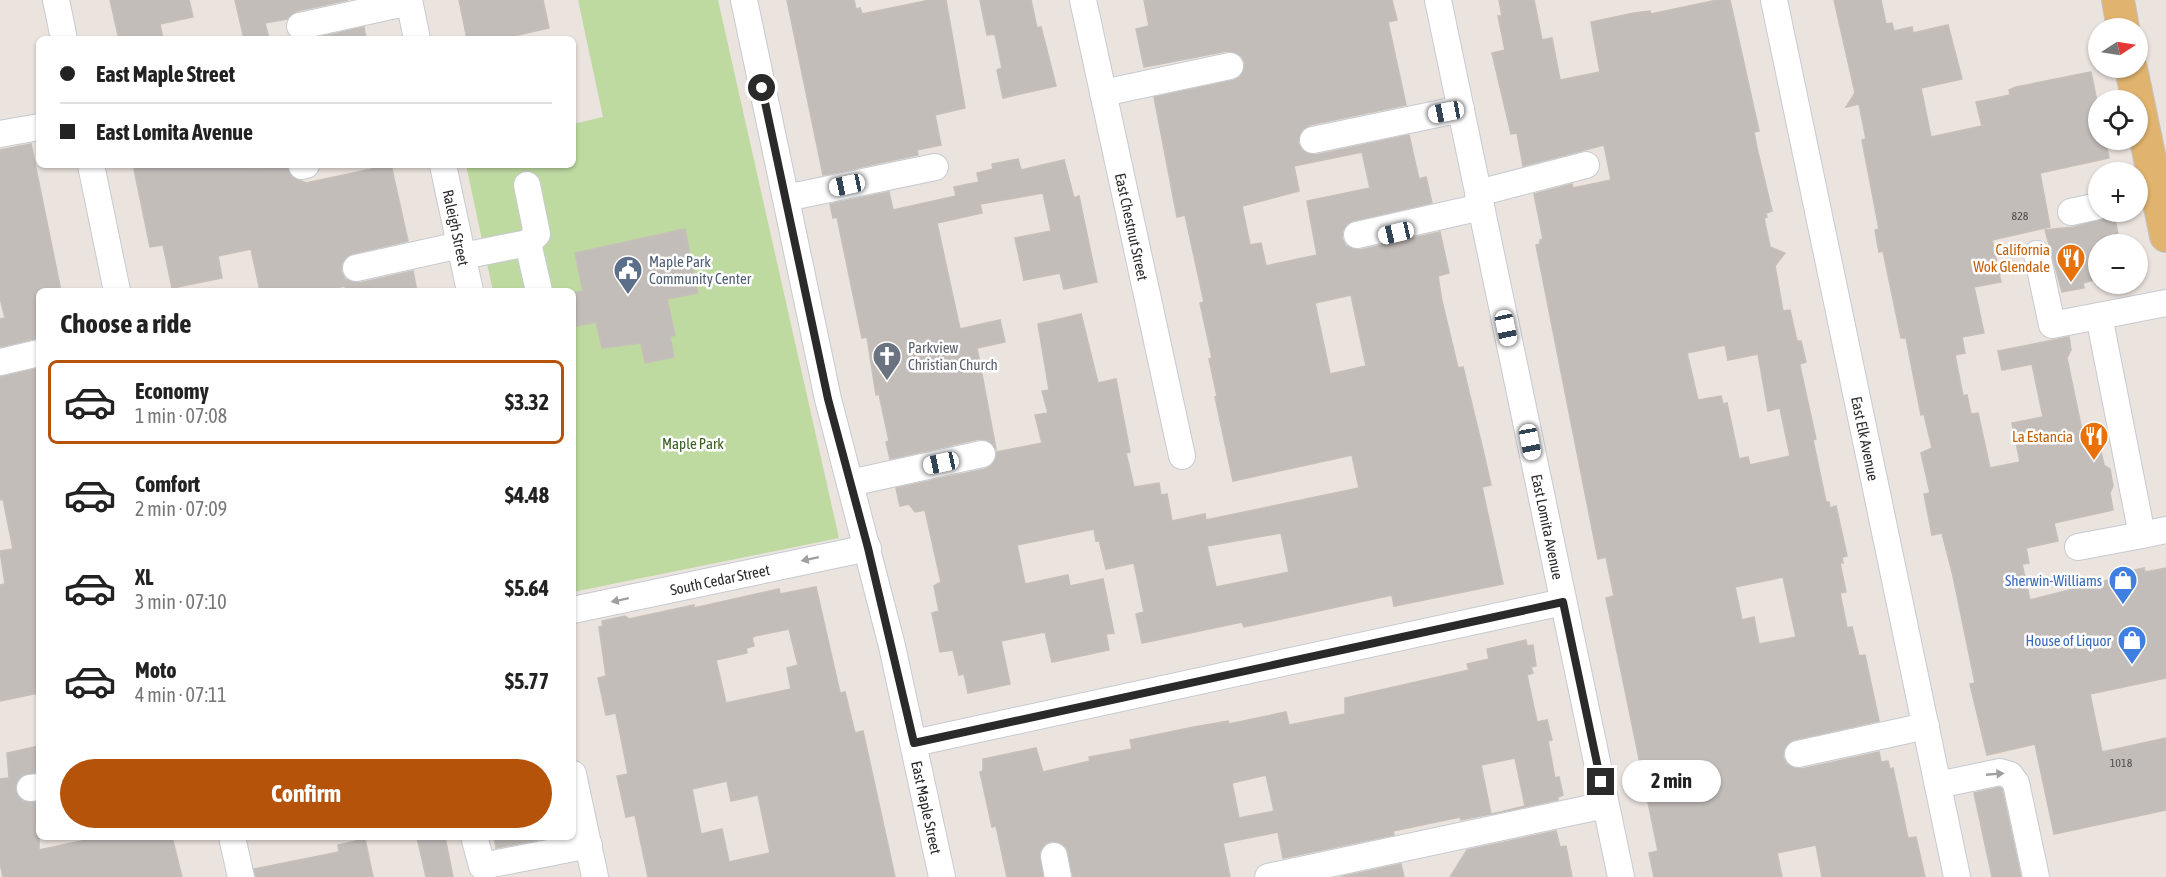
<!DOCTYPE html>
<html lang="en">
<head>
<meta charset="utf-8">
<style>
  :root { --surface:#fff; --page:#f6f6f6; --text:#222; --muted:#767676; --line:#e0e0e0; --accent:#b45309 }
  body { margin:0; font-family:"Asap Condensed",sans-serif; background:var(--page); color:var(--text); height:100vh; display:flex; flex-direction:column; font-size:22px; white-space:nowrap }
  * { box-sizing:border-box; margin:0 }
  p { font-size:20px; color:var(--muted) }
  .icon { flex:none; width:33px; height:33px; fill:none; stroke:currentColor; stroke-width:2; stroke-linecap:round; stroke-linejoin:round }
  .map { position:relative; flex:1; overflow:hidden }
  .details { position:absolute; left:36px; top:288px; width:540px; height:552px; display:flex; flex-direction:column; background:var(--surface); border-radius:9px; box-shadow:0 2px 4px #0004 }
  .details>* { flex:none }
  .banner { position:absolute; left:36px; top:36px; width:540px; height:132px; border-radius:9px; box-shadow:0 2px 4px #0004; display:grid; align-content:center; height:132px; padding:0 24px; background:var(--surface) }
  .needle { width:39px; rotate:78deg }
  .controls { position:absolute; left:2088px; top:18px; display:grid; gap:12px }
  .controls a { display:grid; place-items:center; width:60px; height:60px; border-radius:50%; background:var(--surface); box-shadow:0 2px 4px #0004; font-size:30px }
  .end { position:absolute; width:27px; height:27px; margin:-14px; border:8px solid #2a2a2a; background:#fff; box-shadow:0 0 0 3px #fff }
  .from { border-radius:50% }
  .bubble { position:absolute; height:42px; border-radius:21px; background:var(--surface); box-shadow:0 2px 4px #0004; font-size:20px; font-weight:700; line-height:42px; text-align:center }
  .car { position:absolute; width:18px; height:36px; margin:-18px -9px; border-radius:8px; box-shadow:0 0 4px 2px #0007; background:linear-gradient(#fff 24%,#345 0 40%,#fff 0 76%,#345 0 86%,#fff 0) }
  .banner b { display:flex; align-items:center; gap:21px; height:57px; font-size:22px }
  .banner b+b { border-top:2px solid var(--line) }
  .banner i { width:15px; height:15px; background:var(--text) }
  ul { padding:0; list-style:none }
  li { display:flex; align-items:center; gap:18px; height:84px; margin:0 12px 9px; padding:0 12px; border:3px solid transparent; border-radius:9px }
  li div { flex:1 }
  li b { display:block; font-size:22px }
  li em { font-style:normal; font-weight:700 }
  li.on { border-color:var(--accent) }
  li>.icon { width:54px; height:54px; stroke-width:1.5 }
  h2 { padding:0 24px; font-size:27px; line-height:72px }
  .button { display:flex; gap:12px; margin-top:auto; padding:12px 24px }
  .button a { flex:1; height:69px; border-radius:36px; background:var(--accent); color:#fff; font-size:24px; font-weight:700; line-height:69px; text-align:center }
  .map>svg:first-child { display:block }
  .green { fill:#bedaa1 }
  .building { fill:#c3bdba; stroke:#c6bfb8; stroke-width:1.5; fill-rule:evenodd }
  .lines { fill:none; stroke-linecap:round; stroke-linejoin:round }
  .minor-casing { stroke:#c6cad2; stroke-width:28 }
  .major-casing { stroke:#c3c3c3; stroke-width:34 }
  .minor { stroke:#fff; stroke-width:26 }
  .major { stroke:#e0b36e; stroke-width:32 }
  .oneway { fill:#9f9f9f }
  .route { stroke:#2a2a2a; stroke-width:8 }
  .labels { text-anchor:middle; dominant-baseline:central; stroke-width:5; stroke-linejoin:round; paint-order:stroke }
  .number-label { font-size:12px; fill:#504f4e }
  .street-label { font-size:15px; fill:#2a2a2a; stroke:#fff }
  .food-label { font-size:15px; fill:#c56008; stroke:#fff; text-anchor:end }
  .service-label { font-size:15px; fill:#4e5e75; stroke:#fff; text-anchor:start }
  .worship-label { font-size:15px; fill:#5b616d; stroke:#fff; text-anchor:start }
  .park-label { font-size:15px; fill:#395f23; stroke:#fff }
  .shop-label { font-size:15px; fill:#366cbe; stroke:#fff; text-anchor:end }
</style>
</head>
<body>
<div class="map">
<svg width="2166" height="877" viewBox="0 0 2166 877">
  <rect width="100%" height="100%" fill="#ebe3de"/>
  <path class="green" d="M578,0h140l121,538 -266,54v-301h-80l-27,-126h107v-41l30,-7z"/>
  <g class="building">
    <path d="M110,0h79l4,17 -33,7 3,15h-44z"/>
    <path d="M235,0h113l-51,11 -10,8 -22,4 4,16h-25z"/>
    <path d="M459,0h84l6,28 -49,11h-33z"/>
    <path d="M787,0h67l2,9 4,-1 2,6 68,-14h16l19,108 -30,7 6,30 -24,5 1,5 -95,20z"/>
    <path d="M980,0h51l6,28 4,-1 15,59 -53,12 -6,-28 5,-2 -7,-34 -8,1z"/>
    <path d="M1144,0h248l5,20 -9,2 18,83 -96,20 -7,4 -5,13 4,8 13,5 94,-20 10,44 7,-2 6,26 -79,18 -10,9 -1,8 4,8 14,4 80,-18 9,41 -11,3 4,25 16,67 5,-1 20,83 8,35 -9,2 21,97 -109,22 -2,-11 -148,32 -2,-5 -100,21 -6,-29 8,-2 -10,-49 -28,6 -7,-29 -3,1 -2,-12 -77,16 8,39 43,-9 2,11 33,-7 11,54 -8,1 3,16 -57,12 -7,-30 -44,9 9,43 -42,9 -4,-19 -5,1 -6,-25 -13,2 -8,-39 7,-2 -5,-25 7,-4 -16,-72 -10,2 -6,-8 -9,2 -4,-18 89,-19 7,-4 5,-13 45,-9 -7,-28 13,-2 -6,-22 7,-1 -11,-66 43,-10 17,69 18,-4 14,73 -4,1 8,34 25,-4 2,12 6,-1 5,27 33,-7 1,6 153,-32 -7,-33 -119,26 -18,-84 2,-1 -8,-37 3,-1 -12,-55 4,-1 -19,-87 -8,2 -23,-120 80,-17 6,-3 5,-14 -4,-7 -14,-5 -83,16 -8,-38 13,-3zM1362,152l8,36 -63,13 10,54 -51,11 -5,-23 -11,2 -8,-39 57,-15 -5,-25zM1351,295l15,71 -36,8 -15,-71zM1281,533l8,39 -73,15 -9,-41z"/>
    <path d="M1499,0h35l8,40 10,-2 8,42 40,-8 -9,-50 43,-9 16,-2 1,3 66,-14h13l29,131 -5,1 3,16 15,63 -6,2 1,4 -3,1 6,29 15,6 -10,13 8,45 7,-1 7,31h4l5,21 -6,2v2l16,73 -3,1 13,62h3l1,6 6,-2 11,50 -5,1 1,6h-3l6,29 -6,1 7,35 5,-1 7,29 6,-1 14,66 -85,19 -10,9 -1,8 4,7 14,5 78,-17 2,10 7,-1 2,8 3,-1 15,70 8,-1 9,40h-103l-6,-32 -39,8 5,24h-128l-5,-24 9,-2 -52,-253 8,-2 -8,-39 -8,2 -62,-314 4,-1v-4l3,-1 -9,-45 38,-10 1,4 38,-8 -7,-35 -81,21 -6,-33 -6,1 -19,-81 13,-3 -7,-34h4zM1725,345l3,15 30,-6 10,57 12,-3 10,48 -40,9 -2,-8 -9,2 -12,-56 -4,1 -2,-8 -23,4 -11,-47zM1783,577l13,60 -37,7 -5,-27 -12,3 -7,-33z"/>
    <path d="M1834,0h47l5,24 6,-1 2,8 18,-4 1,6 35,-8 14,54 -41,9 10,49 51,-11 -6,-24 34,-7 -1,-5 7,-3 75,-15 7,35v33h7l4,18 -69,15 10,54 -58,13 9,42 -27,5 10,46 -22,4 3,16 -10,2 8,41 4,-1 4,19 7,-1 12,55 30,-6 -8,-39 31,-6 -11,-53 -30,6 -4,-19 71,-14 2,13 -4,8 19,92 14,-3 4,18 6,4 3,17 -3,7 3,17 -59,13 4,18 -32,7 3,15 -7,1 8,36 86,-22 -1,-4 29,-6 1,4 21,-4v110l-76,16 12,58 64,-14v72l-112,24 -19,-90 -48,11 -17,-71 5,-1 -22,-107 -11,-43 -10,2 -8,-41 6,-1 -9,-40 11,-5 -8,-34 -3,1 -15,-77h-5l-18,-87 -4,1 -4,-22 4,-1 -17,-89 4,-1 -7,-35 -13,3 9,-14z"/>
    <path d="M364,27l2,12h-49l-1,-1z"/>
    <path d="M31,144l30,147h-22v47l-39,9v-28l5,-1 -5,-20v-148z"/>
    <path d="M1018,159l3,11 43,-10 10,38 5,-2 18,86 -33,7 -4,-16 -36,7 -9,-42 36,-7 -8,-38 -63,11 2,9 -45,10 23,106 40,-9 5,22 -28,6 19,101 -9,-9 -8,-1 -89,20 -4,-17 3,-1 -10,-47 -3,1 -9,-58 -5,1 -25,-121 -4,1 -3,-14 59,-12 4,18 63,-14 -2,-9 25,-5 -2,-9 16,-4 -1,-5z"/>
    <path d="M152,165h99l1,4 35,-4 5,12 14,6 85,-18 17,76 -56,13 -10,9 -1,8 4,8 14,4 54,-12 4,20h-71l-1,-5 -27,5h-58l-9,-42 -33,7 4,22 -50,10 -9,-43 -13,2 -16,-78z"/>
    <path d="M2114,215l6,29h-22v35l-15,4 1,5 -22,4 -17,-62 29,-3z"/>
    <path d="M685,229l13,64 -31,6 8,36 -5,2 4,20 -29,6 -4,-20 -39,5 -6,-26 -23,5v-34l10,-2 -8,-38z"/>
    <path d="M39,368v325l-39,8v-116l5,-1 -5,-33 13,-2 -10,-50 -3,1v-123z"/>
    <path d="M816,587l24,106 5,-1 10,41 8,-2 32,146h-247l-13,-62 -9,2 -9,-41 11,-2 -12,-61 -10,2 -8,-37 8,-2 -7,-49 4,-1 -1,-5 23,-5 4,3 65,-14v3l85,-19 1,5zM789,629l9,36 -11,3 4,21 -65,14 -10,-43 31,-7 -1,-5 8,-2 -2,-8 3,-2zM727,781l4,20 27,-6 12,58 -41,9 -7,-33 -21,5 -9,-45z"/>
    <path d="M1526,640l1,6 6,-1 3,21 -5,1 2,6 -6,2 10,47 10,-2 5,20 -4,1 7,37 4,-1 4,18 -5,2v3l-66,14 33,-8 -10,-48 -34,7 10,49 -30,6 -1,-3 -67,14 1,4 -111,23 -5,-26 -55,11 7,34h-157l-7,-30 -14,-6 -7,3 -5,8 3,25h-36l-11,-51 -4,1 -12,-55 3,-1v-12l53,-11 7,24 47,-11 -1,-4 43,-8 -2,-9 64,-13 34,-6 1,3 57,-12 3,13 56,-11v-16l124,-28 -2,-6 22,-5 -2,-10zM1266,775l8,36 -35,7 -7,-35z"/>
    <path d="M39,746v26l-17,4 -7,13 8,12 16,1v48l61,-13h72l10,40h-179l-3,-14v-84l9,-1 -2,-25z"/>
    <path d="M1999,787l3,2 19,88h-29l-18,-84z"/>
    <path d="M1556,831l4,16 6,-1 6,31h-122l17,-27z"/>
    <path d="M417,837h28l8,40h-27z"/>
    <path d="M494,837h58l-56,11z"/>
    <path d="M365,839l8,38h-117l-2,-8 85,-17 -1,-7z"/>
    <path d="M1401,864l3,13h-64z"/>
  </g>
  <g class="lines">
    <g class="minor-casing">
      <g id="minor">
        <path d="M56,0l8,39"/>
        <path d="M409,0l8,39"/>
        <path id="s1" d="M744,0l84,399 64,247 50,231"/>
        <path id="s2" d="M1083,0l99,456"/>
        <path id="s3" d="M1438,0l183,877"/>
        <path id="s4" d="M1774,0l183,877"/>
        <path d="M300,26l109,-24"/>
        <path d="M1103,93l127,-27"/>
        <path d="M0,134l39,-7"/>
        <path d="M1313,140l148,-31"/>
        <path d="M91,165l26,126"/>
        <path id="s5" d="M443,165l27,126"/>
        <path d="M302,166l4,-1"/>
        <path d="M527,185l10,49 -9,9"/>
        <path d="M1478,193l108,-28"/>
        <path d="M786,198l149,-31"/>
        <path d="M2071,212l27,-6"/>
        <path d="M1357,235l124,-28"/>
        <path d="M2037,254l15,71 114,-22"/>
        <path d="M463,256l65,-13 11,48"/>
        <path d="M356,268l104,-23"/>
        <path d="M2099,316l43,219 24,-5"/>
        <path d="M0,362l39,-9"/>
        <path d="M850,483l132,-29"/>
        <path d="M2078,547l64,-12"/>
        <path id="s6" d="M573,610l295,-62"/>
        <path d="M914,743l649,-141"/>
        <path d="M1798,754l128,-28"/>
        <path d="M573,774l22,103"/>
        <path d="M1938,785l62,-13 10,3 6,8 20,94"/>
        <path d="M30,788l9,-1"/>
        <path d="M232,837l9,40"/>
        <path d="M475,840l7,26 107,-21"/>
        <path d="M1054,856l4,21"/>
        <path d="M1268,877l337,-72"/>
      </g>
    </g>
    <g class="major-casing">
      <g id="major">
        <path d="M2118,0l5,28"/>
        <path d="M2131,68l35,168"/>
      </g>
    </g>
    <use href="#minor" class="minor"/>
    <use href="#major" class="major"/>
  </g>
  <defs><path id="oneway-solid" d="M-6-.8H1V-3.2L6.5 0L1 3.2V.8H-6Z" transform="scale(1.5)"/></defs>
  <g class="oneway">
    <use href="#oneway-solid" transform="translate(810 559) rotate(168)"/>
    <use href="#oneway-solid" transform="translate(620 600) rotate(168)"/>
    <use href="#oneway-solid" transform="translate(1995 774) rotate(-5)"/>
  </g>
  <g class="lines">
    <path class="route" d="M762,88l66,311 40,149 46,195 649,-141 38,180"/>
  </g>
  <defs>
    <g id="restaurant-pin" transform="scale(1.5)"><path d="M0 17L-7.5 6A9.5 9.5 0 1 1 7.5 6Z" fill="#e8710a" stroke="#fff"/><path d="M-5-6h1v4h1v-4h1v4h1v-4h1v5L-1.5 .5V6h-2V.5L-5-1ZM5-6V6H3V1.5H1.5Q1.5-4 5-6Z" fill="#fff"/></g>
    <g id="civic-pin" transform="scale(1.5)"><path d="M0 17L-7.5 6A9.5 9.5 0 1 1 7.5 6Z" fill="#5c6f8a" stroke="#fff"/><path d="M-.6-6.5H3V-4.5H.6V-3L4-1V1h2V6H-6V1h2V-1L-.6-3ZM-1.2 2.5V6h2.4V2.5Z" fill="#fff"/></g>
    <g id="church-pin" transform="scale(1.5)"><path d="M0 17L-7.5 6A9.5 9.5 0 1 1 7.5 6Z" fill="#6b7280" stroke="#fff"/><path d="M-1.2-6h2.4v3.5h3.3v2.4h-3.3V6h-2.4V-.1h-3.3v-2.4h3.3Z" fill="#fff"/></g>
    <g id="shop-pin" transform="scale(1.5)"><path d="M0 17L-7.5 6A9.5 9.5 0 1 1 7.5 6Z" fill="#3f7fe0" stroke="#fff"/><path d="M-5-2.5h2.3a2.7 3.5 0 0 1 5.4 0H5L5.5 6h-11ZM-1.5-2.5h3a1.5 2.3 0 0 0-3 0Z" fill="#fff"/></g>
  </defs>
  <g fill-rule="evenodd">
    <use href="#restaurant-pin" x="2071" y="258"/>
    <use href="#civic-pin" x="628" y="270"/>
    <use href="#church-pin" x="887" y="356"/>
    <use href="#restaurant-pin" x="2094" y="436"/>
    <use href="#shop-pin" x="2123" y="580"/>
    <use href="#shop-pin" x="2132" y="640"/>
  </g>
  <g class="labels">
    <g class="number-label">
      <text x="2020" y="216">828</text>
      <text x="2121" y="763">1018</text>
    </g>
    <g class="street-label">
      <text stroke="none"><textPath href="#s5" startOffset="64">Raleigh Street</textPath></text>
      <text stroke="none"><textPath href="#s2" startOffset="232">East Chestnut Street</textPath></text>
      <text stroke="none"><textPath href="#s4" startOffset="448">East Elk Avenue</textPath></text>
      <text stroke="none"><textPath href="#s3" startOffset="538">East Lomita Avenue</textPath></text>
      <text stroke="none"><textPath href="#s6" startOffset="150">South Cedar Street</textPath></text>
      <text stroke="none"><textPath href="#s1" startOffset="828">East Maple Street</textPath></text>
    </g>
    <g class="food-label">
      <text x="2050" y="249">California<tspan x="2050" dy="17">Wok Glendale</tspan></text>
      <text x="2073" y="436">La Estancia</text>
    </g>
    <g class="service-label">
      <text x="649" y="261">Maple Park<tspan x="649" dy="17">Community Center</tspan></text>
    </g>
    <g class="worship-label">
      <text x="908" y="347">Parkview<tspan x="908" dy="17">Christian Church</tspan></text>
    </g>
    <g class="park-label">
      <text x="693" y="443">Maple Park</text>
    </g>
    <g class="shop-label">
      <text x="2102" y="580">Sherwin-Williams</text>
      <text x="2111" y="640">House of Liquor</text>
    </g>
  </g>
</svg>
<div class="controls">
<a><svg class="needle" viewBox="-14 -14 28 28"><path d="M0-13l5 13h-10z" fill="#e53935"/><path d="M0 13l5-13h-10z" fill="#767676"/></svg></a>
<a><svg class="icon" aria-label="locate" viewBox="0 0 24 24"><circle cx="12" cy="12" r="6"/><path d="M12 2v4M12 18v4M2 12h4M18 12h4"/></svg></a>
<a>+</a>
<a>−</a>
</div>
<i class="end from" style="left:762px;top:88px"></i>
<i class="end" style="left:1601px;top:782px"></i>
<div class="bubble" style="left:1622px;top:760px;width:99px">2 min</div>
<i class="car" style="left:1446px;top:112px;rotate:259deg"></i>
<i class="car" style="left:847px;top:185px;rotate:258deg"></i>
<i class="car" style="left:1396px;top:233px;rotate:257deg"></i>
<i class="car" style="left:1506px;top:328px;rotate:168deg"></i>
<i class="car" style="left:1530px;top:442px;rotate:169deg"></i>
<i class="car" style="left:941px;top:463px;rotate:258deg"></i>
<div class="banner">
<b><i class="from"></i>East Maple Street</b>
<b><i></i>East Lomita Avenue</b>
</div>
<section class="details">
<h2>Choose a ride</h2>
<ul>
<li class="on"><svg class="icon" aria-label="car" viewBox="0 0 24 24"><path d="M5 17H2v-5l4-1 3-4h7l3 4 3 1v5h-3M9 17h6M6 11h13"/><circle cx="7" cy="17" r="2"/><circle cx="17" cy="17" r="2"/></svg><div><b>Economy</b><p>1 min · 07:08</p></div><em>$3.32</em></li>
<li><svg class="icon" aria-label="car" viewBox="0 0 24 24"><path d="M5 17H2v-5l4-1 3-4h7l3 4 3 1v5h-3M9 17h6M6 11h13"/><circle cx="7" cy="17" r="2"/><circle cx="17" cy="17" r="2"/></svg><div><b>Comfort</b><p>2 min · 07:09</p></div><em>$4.48</em></li>
<li><svg class="icon" aria-label="car" viewBox="0 0 24 24"><path d="M5 17H2v-5l4-1 3-4h7l3 4 3 1v5h-3M9 17h6M6 11h13"/><circle cx="7" cy="17" r="2"/><circle cx="17" cy="17" r="2"/></svg><div><b>XL</b><p>3 min · 07:10</p></div><em>$5.64</em></li>
<li><svg class="icon" aria-label="car" viewBox="0 0 24 24"><path d="M5 17H2v-5l4-1 3-4h7l3 4 3 1v5h-3M9 17h6M6 11h13"/><circle cx="7" cy="17" r="2"/><circle cx="17" cy="17" r="2"/></svg><div><b>Moto</b><p>4 min · 07:11</p></div><em>$5.77</em></li>
</ul>
<div class="button"><a>Confirm</a></div>
</section>
</div>
</body>
</html>
